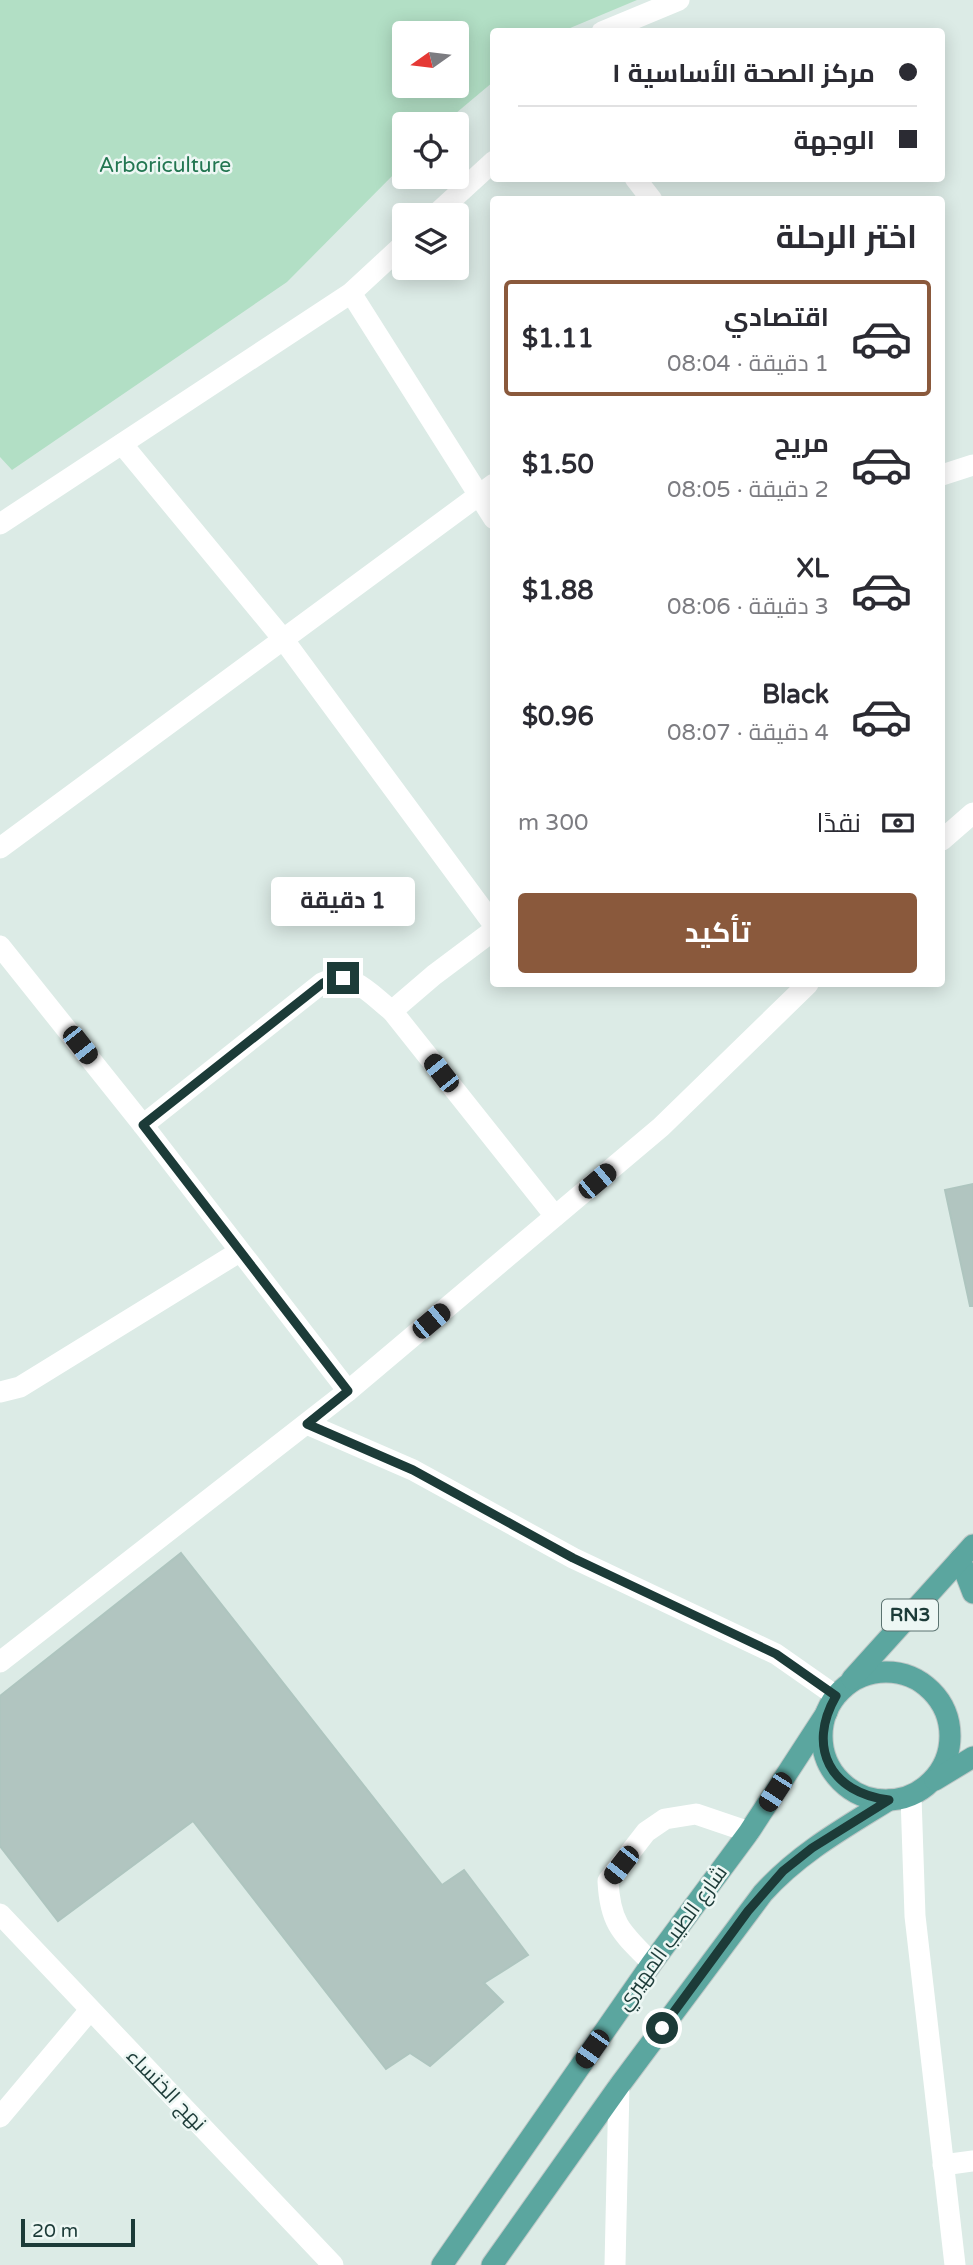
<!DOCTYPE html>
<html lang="ar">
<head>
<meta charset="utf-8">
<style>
  :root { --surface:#fff; --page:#f7f7f7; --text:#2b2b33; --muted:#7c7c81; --line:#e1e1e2; --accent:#8a593c }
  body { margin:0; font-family:"Varela Round",Cairo,sans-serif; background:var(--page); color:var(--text); direction:rtl; height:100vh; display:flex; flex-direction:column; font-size:26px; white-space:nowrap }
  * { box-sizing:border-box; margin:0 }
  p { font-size:23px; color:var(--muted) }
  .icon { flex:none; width:38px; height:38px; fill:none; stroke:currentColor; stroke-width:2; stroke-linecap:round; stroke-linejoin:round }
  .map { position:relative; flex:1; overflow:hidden; direction:ltr }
  .panel { position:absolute; left:490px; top:196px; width:455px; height:791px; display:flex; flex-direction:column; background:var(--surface); border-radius:7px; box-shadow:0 4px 18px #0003; direction:rtl }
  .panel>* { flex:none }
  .top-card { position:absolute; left:490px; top:28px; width:455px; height:154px; border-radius:7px; box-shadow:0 4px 18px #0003; direction:rtl; display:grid; align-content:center; height:154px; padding:0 28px; background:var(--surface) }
  .needle { width:46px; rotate:256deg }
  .buttons { position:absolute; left:392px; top:21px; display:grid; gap:14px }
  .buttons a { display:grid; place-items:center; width:77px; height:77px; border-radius:7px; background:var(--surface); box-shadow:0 4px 18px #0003; font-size:35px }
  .scale { position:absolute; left:21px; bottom:18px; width:114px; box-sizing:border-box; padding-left:7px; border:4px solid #1c3b38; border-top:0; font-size:19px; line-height:24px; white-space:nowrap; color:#1c3b38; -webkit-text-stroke:5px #edf7f4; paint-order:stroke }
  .end { position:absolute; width:32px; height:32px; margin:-16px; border:9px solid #1c3b38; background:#fff; box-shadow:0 0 0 4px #fff }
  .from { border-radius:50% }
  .bubble { position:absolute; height:49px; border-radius:7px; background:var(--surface); box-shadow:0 4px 18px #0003; font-size:23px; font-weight:700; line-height:49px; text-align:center; direction:rtl }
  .car { position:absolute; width:21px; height:42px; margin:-21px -10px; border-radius:9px; box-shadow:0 0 5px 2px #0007; background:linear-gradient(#222 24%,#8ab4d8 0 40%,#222 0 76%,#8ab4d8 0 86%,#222 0) }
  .top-card b { display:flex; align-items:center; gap:24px; height:66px; font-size:26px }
  .top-card b+b { border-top:2px solid var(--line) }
  .top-card i { width:18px; height:18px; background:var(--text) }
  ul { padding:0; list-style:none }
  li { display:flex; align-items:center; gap:21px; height:116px; margin:0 14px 10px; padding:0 14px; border:4px solid transparent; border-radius:7px }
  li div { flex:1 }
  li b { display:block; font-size:26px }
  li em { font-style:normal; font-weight:700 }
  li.on { border-color:var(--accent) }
  li>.icon { width:63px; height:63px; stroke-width:1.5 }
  h2 { padding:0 28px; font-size:32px; line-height:84px }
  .pay { display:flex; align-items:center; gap:18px; height:77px; padding:0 28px; font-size:26px }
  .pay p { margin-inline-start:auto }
  .cta { display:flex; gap:14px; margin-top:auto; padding:14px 28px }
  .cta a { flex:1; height:80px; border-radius:7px; background:var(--accent); color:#fff; font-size:28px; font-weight:700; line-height:80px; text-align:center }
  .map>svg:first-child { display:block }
  .green { fill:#b2dfc5; fill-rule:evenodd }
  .building { fill:#b1c5c0; stroke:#aec5bf; stroke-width:2 }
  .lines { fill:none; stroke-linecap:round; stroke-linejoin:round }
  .major-casing { stroke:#bfc8c7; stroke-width:23 }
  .minor { stroke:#fff; stroke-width:21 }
  .major { stroke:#5ba69f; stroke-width:21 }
  .route { stroke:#1c3b38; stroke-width:9 }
  .labels { text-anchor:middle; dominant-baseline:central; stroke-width:5; stroke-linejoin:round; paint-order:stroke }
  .shield { fill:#edf7f4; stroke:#5b7370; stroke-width:2 }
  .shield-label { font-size:19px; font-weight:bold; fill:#1c3b38 }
  .park-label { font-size:21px; fill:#227651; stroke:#edf7f4 }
  .street-label { font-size:21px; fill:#1c3b38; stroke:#edf7f4 }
</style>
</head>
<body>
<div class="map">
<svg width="973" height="2265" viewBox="0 0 973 2265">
  <rect width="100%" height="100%" fill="#dcebe6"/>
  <path class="green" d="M0,0h637l-74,31 -69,1 -1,50 -50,42h-39v40l-117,118 -275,188 -12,-13zM404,33h53v53h-53z"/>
  <g class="building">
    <path d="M973,1184v122h-3l-25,-116z"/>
    <path d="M181,1553l261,332 22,-15 64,85 -44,28 19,19 -73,64 -20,-13 -24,16 -193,-248 -135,100 -58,-75v-150z"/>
  </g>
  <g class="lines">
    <g class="major-casing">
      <g id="major">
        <path d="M960,1559l13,34"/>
        <circle cx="886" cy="1736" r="64"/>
        <path d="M852,1679l121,-134"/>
        <path d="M935,1780l38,-23"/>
        <path d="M442,2265l210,-302 97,-131 78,-120"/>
        <path d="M492,2265l127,-179 144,-193c36,-40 81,-65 126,-93"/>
      </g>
    </g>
    <g class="minor">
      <path d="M602,32l77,-32"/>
      <path d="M635,178l17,22"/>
      <path d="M435,215l59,-54"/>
      <path d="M351,293l143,226"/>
      <path d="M122,444l161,195 211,286"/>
      <path d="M942,475l31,-10"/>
      <path d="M0,524l351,-231 53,-49"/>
      <path d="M942,840l31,-27"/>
      <path d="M0,848l494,-364"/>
      <path d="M0,946l143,179 205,266"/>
      <path d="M392,1011l163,205"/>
      <path d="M143,1125l179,-142c30,-14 48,11 70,28l42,-36 60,-45"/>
      <path d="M0,1392l20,-5 219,-135"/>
      <path d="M307,1424l106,46 160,88 203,96 60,42"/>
      <path d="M0,1662l348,-271 313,-264 147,-143"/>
      <path d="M911,1796l4,120 40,349"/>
      <path d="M0,1914l333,351"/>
      <path d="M652,1963c-30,-30 -42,-39 -44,-82l38,-49 19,-13 31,-5 53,18"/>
      <path d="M0,2117l90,-107"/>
      <path d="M943,2165l30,-4"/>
      <path d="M615,2265l4,-179"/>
    </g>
    <use href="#major" class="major"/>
  </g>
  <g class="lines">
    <path class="route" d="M343,978l-8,-1 -12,6 -180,142 205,266 -41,33 106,46 160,88 203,96 60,42c-30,52 -5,97 53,104l-77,48 -29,23 -35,40 -86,117"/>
  </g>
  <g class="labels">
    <rect class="shield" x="882" y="1599.5" width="56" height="31" rx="5"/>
    <g class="shield-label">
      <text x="910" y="1615">RN3</text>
    </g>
    <g class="park-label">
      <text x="165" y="165">Arboriculture</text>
    </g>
    <g class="street-label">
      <text transform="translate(672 1938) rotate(-54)">شارع الطيب المهيري</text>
      <text transform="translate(166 2090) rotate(46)">نهج الخنساء</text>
    </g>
  </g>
</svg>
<div class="buttons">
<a><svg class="needle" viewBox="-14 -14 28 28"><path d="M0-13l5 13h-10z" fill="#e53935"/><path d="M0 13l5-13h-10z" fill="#7c7c81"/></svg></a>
<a><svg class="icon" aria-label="locate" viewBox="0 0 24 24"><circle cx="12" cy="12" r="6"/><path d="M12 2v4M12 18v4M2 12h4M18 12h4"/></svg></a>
<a><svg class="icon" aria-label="layers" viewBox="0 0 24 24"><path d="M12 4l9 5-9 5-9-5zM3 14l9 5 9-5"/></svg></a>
</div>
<div class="scale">20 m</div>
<i class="end from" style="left:662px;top:2028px"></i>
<i class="end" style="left:343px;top:978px"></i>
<div class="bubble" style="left:271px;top:877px;width:144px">1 دقيقة</div>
<i class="car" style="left:80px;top:1045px;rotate:142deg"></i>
<i class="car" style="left:441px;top:1073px;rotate:322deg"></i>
<i class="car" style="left:597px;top:1181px;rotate:50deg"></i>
<i class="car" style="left:431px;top:1321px;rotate:50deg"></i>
<i class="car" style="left:775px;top:1792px;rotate:213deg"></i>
<i class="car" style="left:621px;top:1865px;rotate:218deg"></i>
<i class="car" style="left:592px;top:2049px;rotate:215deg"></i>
<div class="top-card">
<b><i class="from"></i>مركز الصحة الأساسية ١</b>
<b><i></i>الوجهة</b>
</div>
<section class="panel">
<h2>اختر الرحلة</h2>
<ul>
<li class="on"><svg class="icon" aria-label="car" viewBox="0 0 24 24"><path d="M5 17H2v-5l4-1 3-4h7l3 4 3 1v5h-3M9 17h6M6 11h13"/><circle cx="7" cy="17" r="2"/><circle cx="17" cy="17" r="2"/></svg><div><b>اقتصادي</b><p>1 دقيقة · 08:04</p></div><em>$1.11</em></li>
<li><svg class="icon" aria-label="car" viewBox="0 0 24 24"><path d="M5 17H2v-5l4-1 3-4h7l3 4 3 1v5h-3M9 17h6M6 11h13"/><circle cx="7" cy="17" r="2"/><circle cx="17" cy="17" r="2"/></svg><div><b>مريح</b><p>2 دقيقة · 08:05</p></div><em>$1.50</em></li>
<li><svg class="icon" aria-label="car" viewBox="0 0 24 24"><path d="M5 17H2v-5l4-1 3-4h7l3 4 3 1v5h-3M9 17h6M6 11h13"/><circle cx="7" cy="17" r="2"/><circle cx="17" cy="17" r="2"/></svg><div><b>XL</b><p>3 دقيقة · 08:06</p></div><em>$1.88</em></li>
<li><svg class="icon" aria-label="car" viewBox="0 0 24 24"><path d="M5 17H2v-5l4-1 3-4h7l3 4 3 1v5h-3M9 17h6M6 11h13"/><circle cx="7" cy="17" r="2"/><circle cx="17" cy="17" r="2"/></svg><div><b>Black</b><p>4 دقيقة · 08:07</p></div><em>$0.96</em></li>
</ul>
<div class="pay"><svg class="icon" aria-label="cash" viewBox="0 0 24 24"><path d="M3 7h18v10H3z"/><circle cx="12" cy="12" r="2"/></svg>نقدًا<p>300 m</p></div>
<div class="cta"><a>تأكيد</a></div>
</section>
</div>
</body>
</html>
